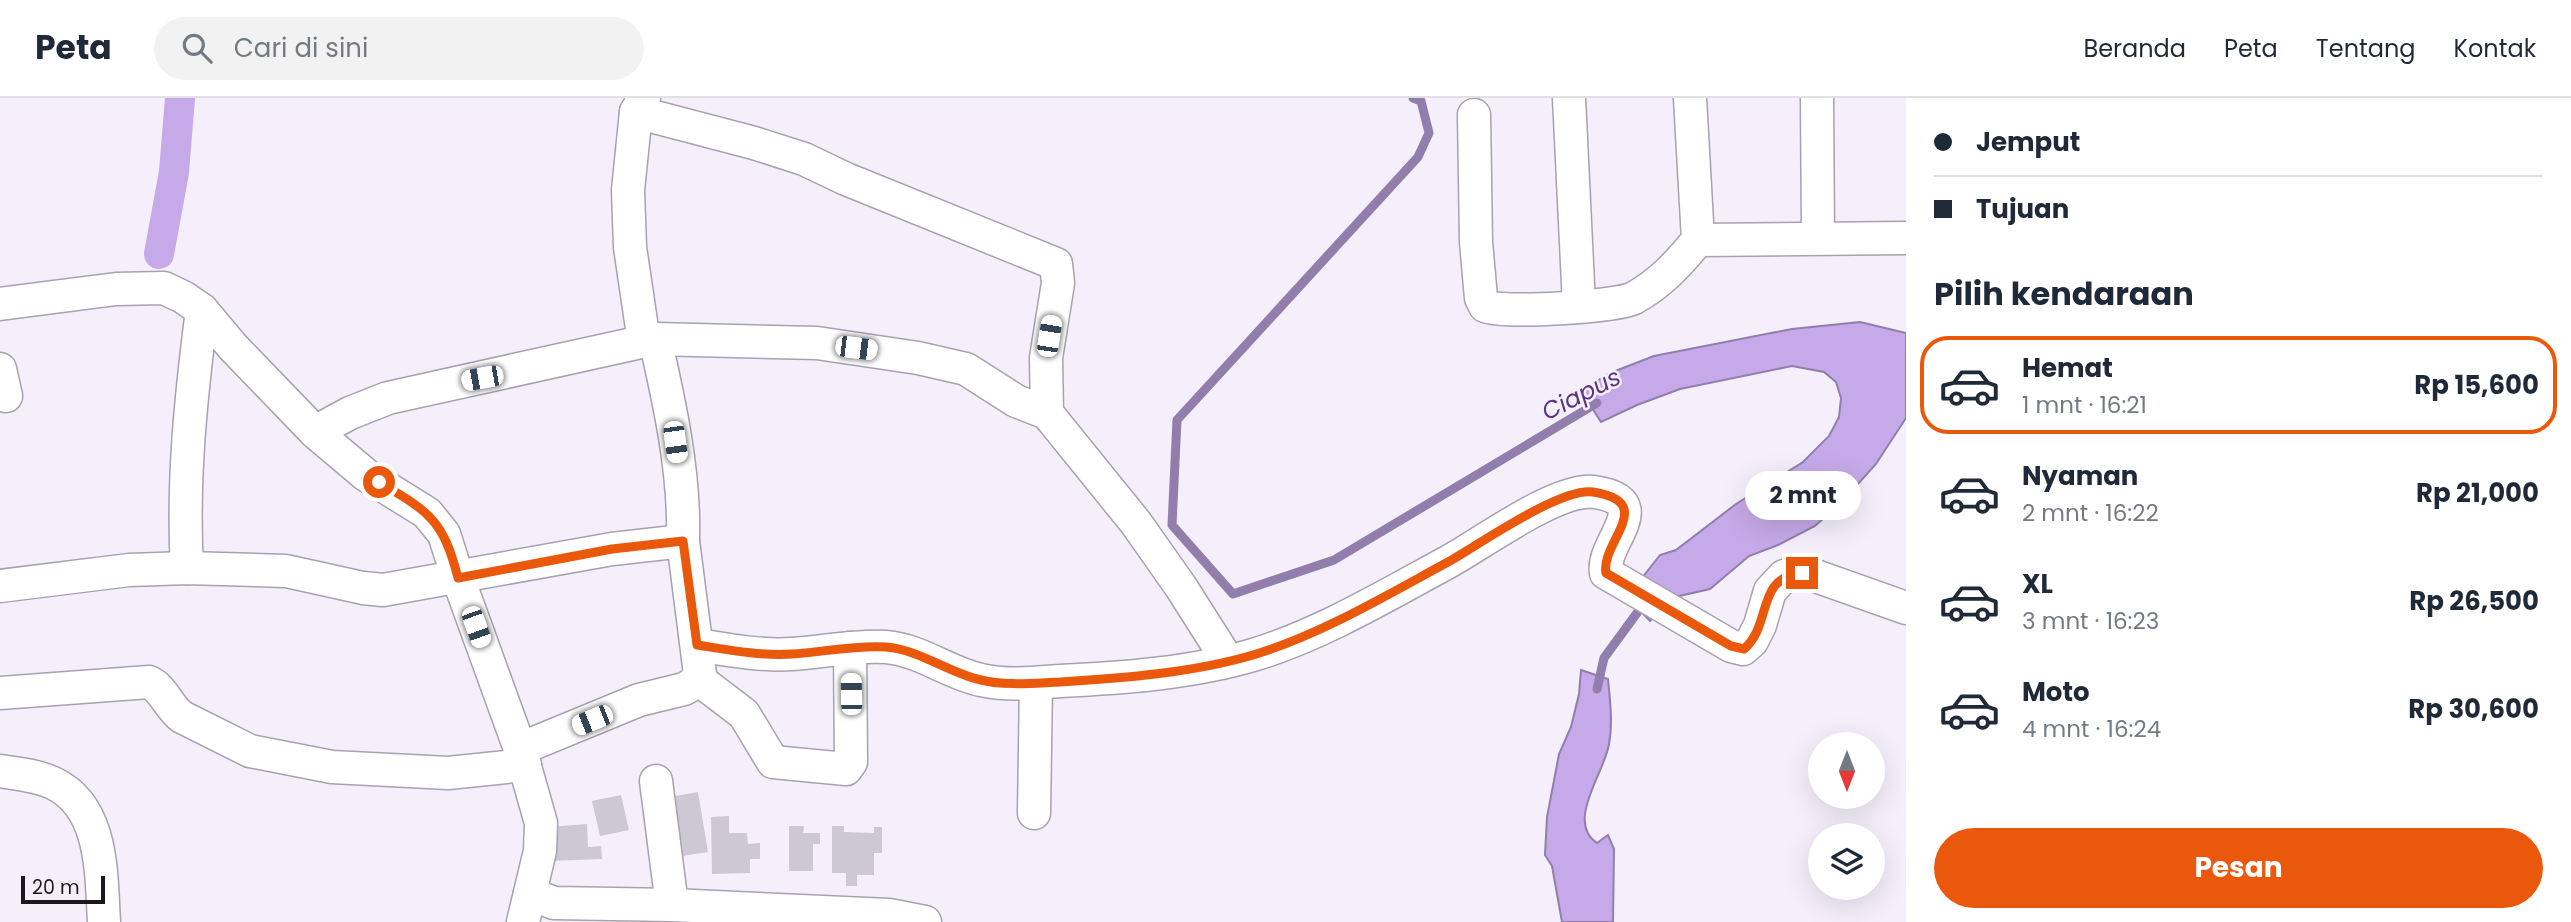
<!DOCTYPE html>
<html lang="id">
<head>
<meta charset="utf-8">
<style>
  :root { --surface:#fff; --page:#f2f2f3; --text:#1f2937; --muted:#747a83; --line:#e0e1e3; --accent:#ea580c }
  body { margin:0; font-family:Poppins,sans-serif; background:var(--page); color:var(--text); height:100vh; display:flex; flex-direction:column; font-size:26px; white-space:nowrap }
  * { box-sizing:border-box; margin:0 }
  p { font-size:23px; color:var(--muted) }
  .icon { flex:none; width:38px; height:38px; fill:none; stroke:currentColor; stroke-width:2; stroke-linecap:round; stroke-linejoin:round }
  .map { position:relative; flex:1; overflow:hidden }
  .side { display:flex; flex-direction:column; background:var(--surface); width:665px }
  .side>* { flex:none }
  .guide { display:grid; align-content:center; height:154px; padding:0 28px; background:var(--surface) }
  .needle { width:46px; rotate:180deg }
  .buttons { position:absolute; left:1808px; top:634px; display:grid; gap:14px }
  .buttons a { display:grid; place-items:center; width:77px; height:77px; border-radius:50%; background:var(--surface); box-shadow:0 7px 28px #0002; font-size:35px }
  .scale { position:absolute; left:21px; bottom:18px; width:84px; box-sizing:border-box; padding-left:7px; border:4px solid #1a181c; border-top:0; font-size:19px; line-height:24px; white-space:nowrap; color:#1a181c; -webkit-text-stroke:5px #f4effb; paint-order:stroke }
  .end { position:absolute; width:32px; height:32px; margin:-16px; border:9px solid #ea580c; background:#fff; box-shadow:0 0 0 4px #fff }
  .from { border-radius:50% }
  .bubble { position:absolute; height:49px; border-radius:24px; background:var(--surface); box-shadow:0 7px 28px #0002; font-size:23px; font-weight:700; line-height:49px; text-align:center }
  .car { position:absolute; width:21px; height:42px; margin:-21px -10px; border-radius:9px; box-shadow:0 0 5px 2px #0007; background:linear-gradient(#fff 24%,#345 0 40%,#fff 0 76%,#345 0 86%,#fff 0) }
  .guide b { display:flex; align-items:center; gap:24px; height:66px; font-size:26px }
  .guide b+b { border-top:2px solid var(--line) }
  .guide i { width:18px; height:18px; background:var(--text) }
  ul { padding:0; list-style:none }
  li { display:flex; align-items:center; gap:21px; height:98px; margin:0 14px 10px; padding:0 14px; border:4px solid transparent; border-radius:28px }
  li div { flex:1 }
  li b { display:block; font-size:26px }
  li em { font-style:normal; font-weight:700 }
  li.current { border-color:var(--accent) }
  li>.icon { width:63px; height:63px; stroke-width:1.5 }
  h2 { padding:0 28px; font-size:32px; line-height:84px }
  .primary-button { display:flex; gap:14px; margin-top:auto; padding:14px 28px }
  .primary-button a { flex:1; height:80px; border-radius:42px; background:var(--accent); color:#fff; font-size:28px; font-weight:700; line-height:80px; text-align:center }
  header { display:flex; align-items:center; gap:42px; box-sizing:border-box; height:98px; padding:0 35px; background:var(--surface); border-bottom:2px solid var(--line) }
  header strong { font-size:33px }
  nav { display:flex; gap:38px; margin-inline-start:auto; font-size:24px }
  .search { width:490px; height:63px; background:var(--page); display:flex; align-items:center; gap:18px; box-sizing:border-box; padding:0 24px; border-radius:38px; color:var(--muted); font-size:26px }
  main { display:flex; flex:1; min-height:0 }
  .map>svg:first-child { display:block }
  .water { fill:#c5a9e9; stroke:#927eac; stroke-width:2 }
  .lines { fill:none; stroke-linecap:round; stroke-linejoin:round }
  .stream { stroke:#927eac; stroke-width:9 }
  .canal { stroke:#c5a9e9; stroke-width:30 }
  .building { fill:#cdc9d4 }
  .minor-casing { stroke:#a7a2ad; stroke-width:35 }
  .minor { stroke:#fff; stroke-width:32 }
  .route { stroke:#ea580c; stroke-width:9 }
  .labels { text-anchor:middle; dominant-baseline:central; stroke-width:5; stroke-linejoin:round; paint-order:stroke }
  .water-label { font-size:24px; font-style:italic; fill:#5a3581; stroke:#f4effb }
</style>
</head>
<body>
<header>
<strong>Peta</strong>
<div class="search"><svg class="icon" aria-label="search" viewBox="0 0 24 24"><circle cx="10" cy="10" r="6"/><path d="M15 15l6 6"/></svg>Cari di sini</div>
<nav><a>Beranda</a><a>Peta</a><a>Tentang</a><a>Kontak</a></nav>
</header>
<main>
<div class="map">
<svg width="1906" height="824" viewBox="0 0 1906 824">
  <rect width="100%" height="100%" fill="#f4effb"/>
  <g class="water">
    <path d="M1860,224l46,11v85l-30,46 -36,40 -25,22 -37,19 -29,11 -39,33 -35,8 -9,6 -16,18 -23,-24 33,-42 16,-5 60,-46 67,-42 26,-26 10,-19 2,-19 -5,-16 -12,-10 -32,-6 -112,23 -43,16 -36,17 -20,-31 29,-18 44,-17 138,-27z"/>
    <path d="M1581,572l27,9c2,21 5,44 1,65 -4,28 -44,78 -12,99l11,-8 6,14 -1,73h-51l-10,-56 -7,-11 2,-38 12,-63 12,-27 8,-33z"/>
  </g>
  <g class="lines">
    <g class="stream">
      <path d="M1413,0l8,3 8,32 -11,24 -241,263 -5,105 61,69 101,-34 263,-157"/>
      <path d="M1597,591l7,-31 41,-56"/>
    </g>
    <path class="canal" d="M159,156l15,-82 6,-74"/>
  </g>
  <g class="building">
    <path d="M698,694l10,60 -38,6 -10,-59z"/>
    <path d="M621,697l8,35 -29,6 -8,-35z"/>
    <path d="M729,718v17h18l1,11 12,-1v16h-10v14l-38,1 -1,-57z"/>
    <path d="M587,726l1,23 13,-1 1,13 -52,2 -1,-34z"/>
    <path d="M789,728h15l-1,7h17v11h-7v27h-24z"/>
    <path d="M832,728h12v6l30,1v-6h8v26h-8v22h-17v11h-11v-13h-14z"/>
  </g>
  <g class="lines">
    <g class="minor-casing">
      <g id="minor">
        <path d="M1569,0l10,207"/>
        <path d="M1817,0l1,140"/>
        <path d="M636,14l118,31 50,16 42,20 210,85 2,19 -12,75 1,55"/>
        <path d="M1474,17l2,127 5,56 4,8c17,8 131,1 149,-8 27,-15 44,-34 64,-58l-8,-142"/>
        <path d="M1698,142l208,-2"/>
        <path d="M0,206l116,-15 48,-1 19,9 19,13 31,37 82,85 51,43 61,38 17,21 14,44 62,171 21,74 -1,28 -17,71"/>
        <path d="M644,244l-14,-95 -2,-57 8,-78 8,-14"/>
        <path d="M0,271l6,27"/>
        <path d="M315,334l35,-19 38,-15 267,-59 162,4 101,15 48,11 50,32 31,12 89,110 45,64 47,74"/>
        <path d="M187,470c-5,-87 4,-172 15,-258"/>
        <path d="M0,488l129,-16 58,-2 99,3 77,17 20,2 229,-41 71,-8"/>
        <path d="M697,547c32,5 63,11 95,9 31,-2 63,-9 94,-7 35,3 62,26 95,33 25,6 53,3 79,1 63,-3 132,-8 193,-26 67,-20 134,-60 195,-93 33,-18 110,-75 146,-70 65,9 6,51 12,81l125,73 12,3 9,-8 8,-16 10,-34 14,-15 26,-2 96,34"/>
        <path d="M698,581l46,35 29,48 73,7 5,-7 -1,-114"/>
        <path d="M0,595l149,-11c14,6 20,26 33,35l68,34 82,16 116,6 77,-8"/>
        <path d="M520,651l119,-49 45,-11 9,-5 7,-10 -17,-133c2,-68 -13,-136 -28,-202"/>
        <path d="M0,673c17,3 36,4 53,12 51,24 48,91 51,139"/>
        <path d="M656,683l16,124"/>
        <path d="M1034,715l2,-130"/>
        <path d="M530,796l24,9 118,2 217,10 36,7"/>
      </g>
    </g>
    <use href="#minor" class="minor"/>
  </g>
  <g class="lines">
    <path class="route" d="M379,384c50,30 64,37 79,96l154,-29 71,-8 14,104c32,5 63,11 95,9 31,-2 63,-9 94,-7 35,3 62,26 95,33 25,6 53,3 79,2 63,-4 132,-9 193,-27 67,-20 134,-60 195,-93 32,-18 113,-75 145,-70 66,10 7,51 13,81l125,73 13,3c29,-25 11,-72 58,-76"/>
  </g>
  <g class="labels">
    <g class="water-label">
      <text transform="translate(1581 296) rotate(-27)">Ciapus</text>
    </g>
  </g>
</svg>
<div class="buttons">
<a><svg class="needle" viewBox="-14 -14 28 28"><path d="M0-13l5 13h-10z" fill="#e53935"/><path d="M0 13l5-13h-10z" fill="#747a83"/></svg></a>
<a><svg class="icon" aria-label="layers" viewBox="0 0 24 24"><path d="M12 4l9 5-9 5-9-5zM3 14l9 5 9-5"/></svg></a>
</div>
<div class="scale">20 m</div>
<i class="end from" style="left:379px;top:384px"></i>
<i class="end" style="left:1802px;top:475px"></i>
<div class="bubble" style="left:1745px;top:373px;width:116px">2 mnt</div>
<i class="car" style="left:1049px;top:238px;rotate:9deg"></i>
<i class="car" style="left:856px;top:250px;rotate:97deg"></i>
<i class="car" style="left:482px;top:280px;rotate:260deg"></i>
<i class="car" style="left:675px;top:344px;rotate:172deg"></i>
<i class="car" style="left:476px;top:529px;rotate:160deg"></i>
<i class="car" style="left:851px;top:596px;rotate:359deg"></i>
<i class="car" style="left:592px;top:622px;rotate:248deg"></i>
</div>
<section class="side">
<div class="guide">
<b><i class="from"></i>Jemput</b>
<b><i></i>Tujuan</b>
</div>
<h2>Pilih kendaraan</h2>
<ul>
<li class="current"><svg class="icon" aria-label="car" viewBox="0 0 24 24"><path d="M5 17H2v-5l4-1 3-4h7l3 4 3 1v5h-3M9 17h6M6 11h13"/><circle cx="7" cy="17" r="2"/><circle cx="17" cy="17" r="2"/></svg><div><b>Hemat</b><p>1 mnt · 16:21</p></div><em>Rp 15,600</em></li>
<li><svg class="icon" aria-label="car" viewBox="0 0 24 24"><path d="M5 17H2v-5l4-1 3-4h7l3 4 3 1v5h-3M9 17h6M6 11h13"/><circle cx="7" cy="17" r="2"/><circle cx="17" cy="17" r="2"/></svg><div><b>Nyaman</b><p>2 mnt · 16:22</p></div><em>Rp 21,000</em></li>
<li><svg class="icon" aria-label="car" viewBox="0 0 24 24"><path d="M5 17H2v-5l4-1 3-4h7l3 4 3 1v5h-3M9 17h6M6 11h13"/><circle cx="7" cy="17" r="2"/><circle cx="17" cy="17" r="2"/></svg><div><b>XL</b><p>3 mnt · 16:23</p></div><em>Rp 26,500</em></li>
<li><svg class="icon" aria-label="car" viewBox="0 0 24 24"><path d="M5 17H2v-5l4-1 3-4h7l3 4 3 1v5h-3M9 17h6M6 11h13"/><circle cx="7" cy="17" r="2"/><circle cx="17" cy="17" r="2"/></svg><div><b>Moto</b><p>4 mnt · 16:24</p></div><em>Rp 30,600</em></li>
</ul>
<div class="primary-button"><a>Pesan</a></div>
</section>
</main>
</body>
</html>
